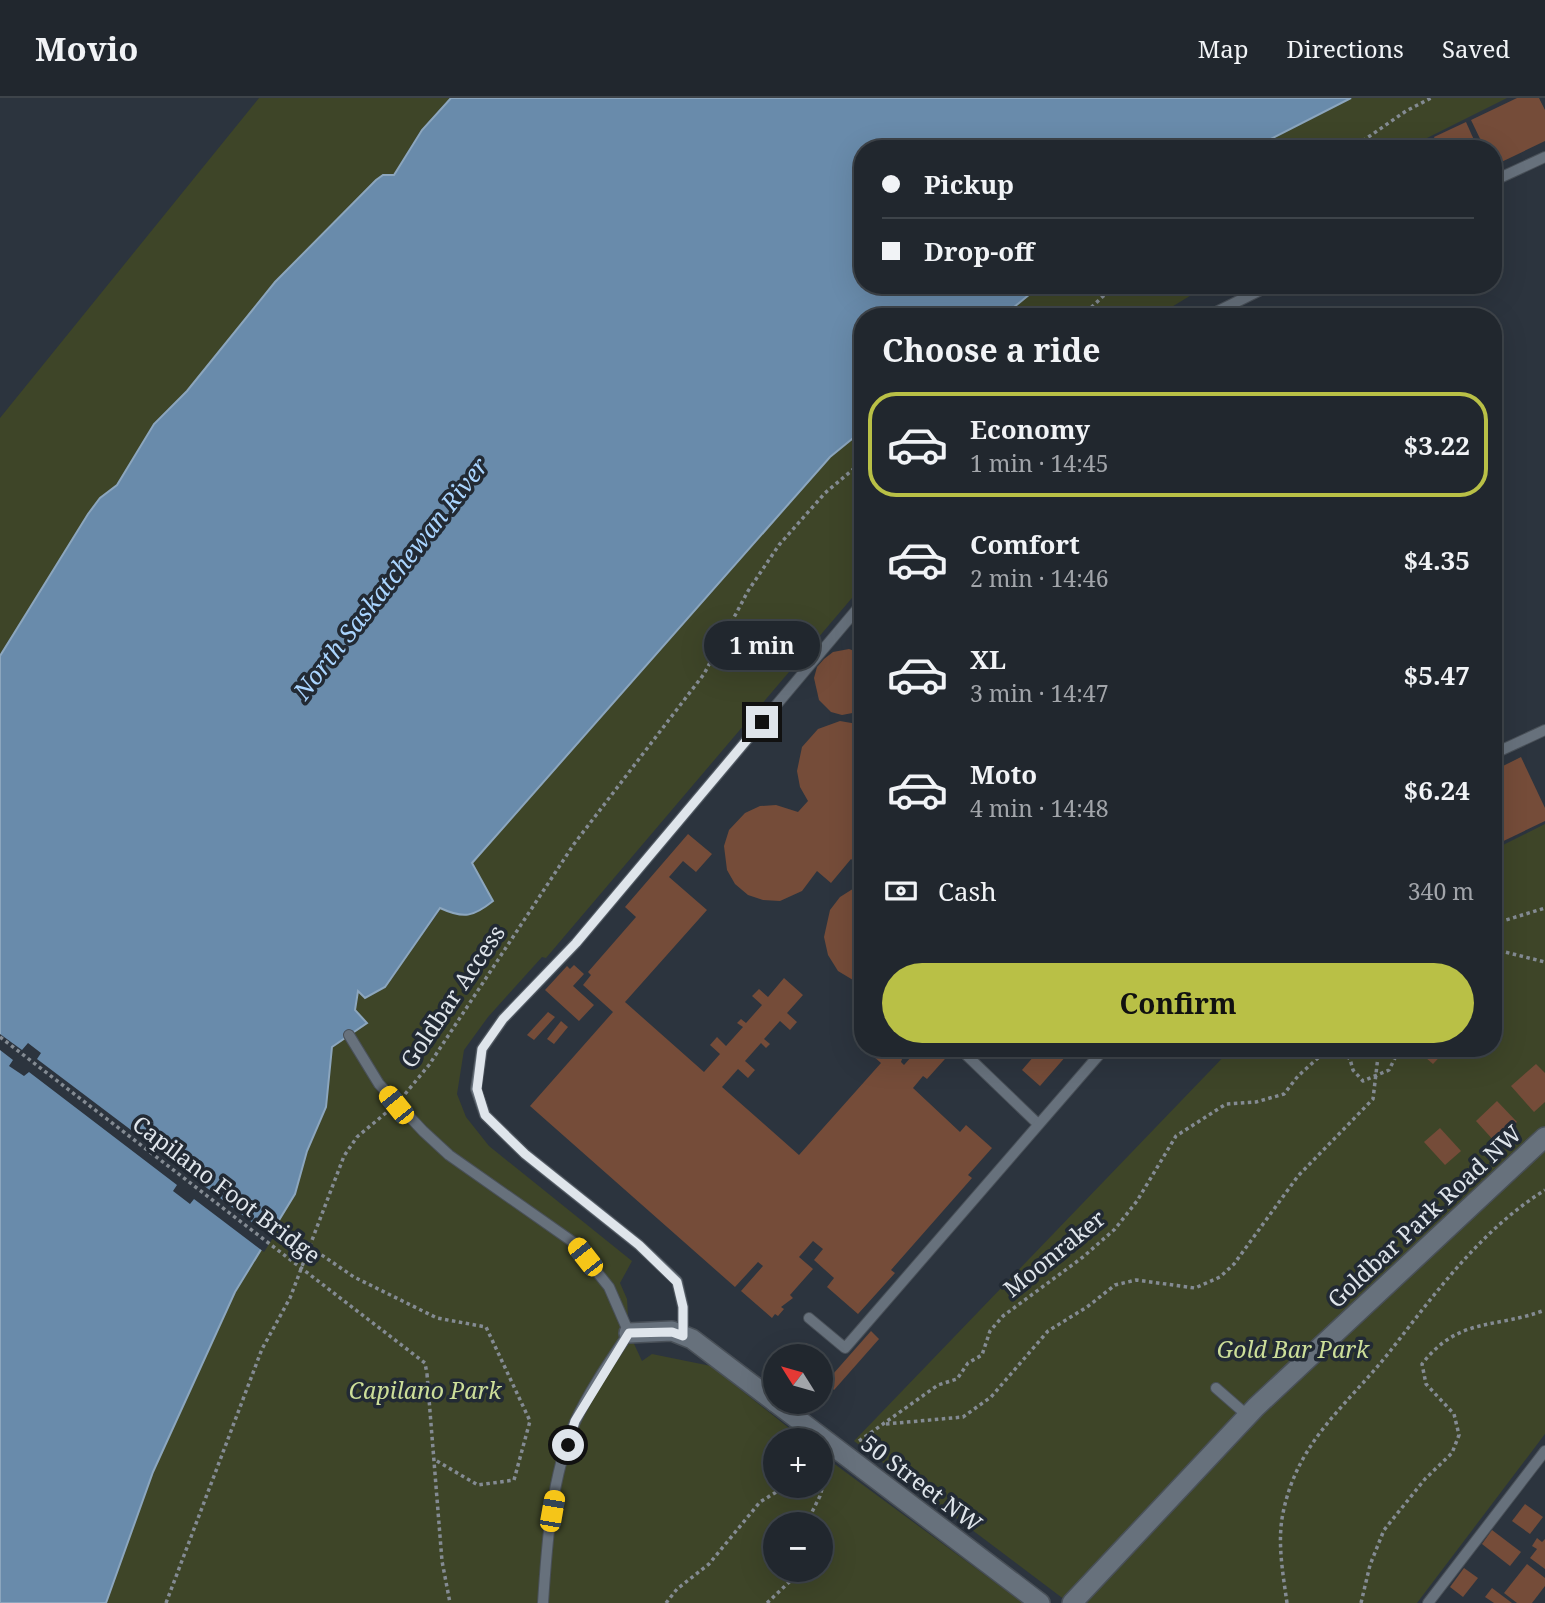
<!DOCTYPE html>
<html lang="en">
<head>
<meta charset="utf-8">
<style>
  :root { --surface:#21272e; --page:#2d333a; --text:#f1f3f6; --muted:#a2a5aa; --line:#3e444a; --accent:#b9c046 }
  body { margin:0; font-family:"Noto Serif",serif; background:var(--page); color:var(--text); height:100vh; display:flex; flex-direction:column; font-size:26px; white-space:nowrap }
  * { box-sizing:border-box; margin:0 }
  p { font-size:23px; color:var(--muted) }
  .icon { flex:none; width:38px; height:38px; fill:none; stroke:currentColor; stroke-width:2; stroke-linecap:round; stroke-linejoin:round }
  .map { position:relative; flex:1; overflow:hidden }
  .drawer { position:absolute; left:854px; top:210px; width:648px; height:749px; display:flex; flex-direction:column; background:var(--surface); border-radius:28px; box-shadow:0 7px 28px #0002,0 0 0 2px var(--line) }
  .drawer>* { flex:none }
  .banner { position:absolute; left:854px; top:42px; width:648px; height:154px; border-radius:28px; box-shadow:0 7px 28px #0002,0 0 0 2px var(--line); display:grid; align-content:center; height:154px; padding:0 28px; background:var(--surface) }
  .needle { width:46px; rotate:307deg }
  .controls { position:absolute; left:763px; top:1246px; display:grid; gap:14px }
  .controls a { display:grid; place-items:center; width:70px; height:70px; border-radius:50%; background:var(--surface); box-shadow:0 7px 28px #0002,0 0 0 2px var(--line); font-size:35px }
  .end { position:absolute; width:32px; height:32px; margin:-16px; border:9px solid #dfe5eb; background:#111; box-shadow:0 0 0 4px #111 }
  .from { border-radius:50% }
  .bubble { position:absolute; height:49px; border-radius:24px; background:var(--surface); box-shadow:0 7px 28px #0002,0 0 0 2px var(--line); font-size:23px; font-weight:700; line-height:49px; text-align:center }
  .car { position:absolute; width:21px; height:42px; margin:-21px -10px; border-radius:9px; box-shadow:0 0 5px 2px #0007; background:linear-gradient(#f5c518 24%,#345 0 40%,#f5c518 0 76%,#345 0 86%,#f5c518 0) }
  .banner b { display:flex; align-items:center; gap:24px; height:66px; font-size:26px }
  .banner b+b { border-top:2px solid var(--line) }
  .banner i { width:18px; height:18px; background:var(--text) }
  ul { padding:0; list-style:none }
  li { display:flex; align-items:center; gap:21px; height:105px; margin:0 14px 10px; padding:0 14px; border:4px solid transparent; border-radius:28px }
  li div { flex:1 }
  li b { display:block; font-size:26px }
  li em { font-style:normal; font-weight:700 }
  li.active { border-color:var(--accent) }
  li>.icon { width:63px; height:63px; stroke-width:1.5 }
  h2 { padding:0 28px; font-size:32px; line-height:84px }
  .pay { display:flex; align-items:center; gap:18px; height:77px; padding:0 28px; font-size:26px }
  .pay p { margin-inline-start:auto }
  .cta { display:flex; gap:14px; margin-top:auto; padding:14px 28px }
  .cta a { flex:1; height:80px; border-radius:42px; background:var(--accent); color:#111; font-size:28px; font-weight:700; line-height:80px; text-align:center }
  header { display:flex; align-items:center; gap:42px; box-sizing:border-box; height:98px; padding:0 35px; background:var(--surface); border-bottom:2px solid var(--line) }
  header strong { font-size:33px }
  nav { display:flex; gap:38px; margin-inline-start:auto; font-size:24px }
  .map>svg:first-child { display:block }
  .green { fill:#3e4528; fill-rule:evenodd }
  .water { fill:#698bab; stroke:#8ca6be; stroke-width:2 }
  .pier { fill:#2c343e }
  .building { fill:#754c39 }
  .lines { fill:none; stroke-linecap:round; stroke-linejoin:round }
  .lane-casing { stroke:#495058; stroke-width:12 }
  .street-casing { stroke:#495058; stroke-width:22 }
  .path { stroke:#848b93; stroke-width:3.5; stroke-dasharray:3.5 3.5; stroke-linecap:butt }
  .lane { stroke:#67717c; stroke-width:10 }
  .street { stroke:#67717c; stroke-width:19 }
  .path-bridge { stroke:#848b93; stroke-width:3.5; stroke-dasharray:3.5 3.5; stroke-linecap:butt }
  .route { stroke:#dfe5eb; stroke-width:9 }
  .labels { text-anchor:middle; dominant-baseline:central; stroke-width:7; stroke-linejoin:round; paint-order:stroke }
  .street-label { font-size:23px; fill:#dfe5eb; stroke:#222a34 }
  .park-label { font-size:23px; font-style:italic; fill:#ccde99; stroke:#222a34 }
  .water-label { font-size:24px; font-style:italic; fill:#aad5ff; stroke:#222a34 }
</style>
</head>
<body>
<header>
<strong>Movio</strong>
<nav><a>Map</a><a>Directions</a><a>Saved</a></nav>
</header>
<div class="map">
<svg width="1545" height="1505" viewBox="0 0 1545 1505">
  <rect width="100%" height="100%" fill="#2c343e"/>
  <g class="green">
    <path d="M259,0h191l-29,32 -27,44 -11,1 -7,5 -100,102 -88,108 -34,33 -36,62 -18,13 -12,16 -88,142v-238z"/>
    <path d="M1351,0h156l-102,51h-154z"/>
    <path d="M1041,187h167l-53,32h-153z"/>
    <path d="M863,332v155l-317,373 -4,-1 -54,60 -24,33 -7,44 9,23 23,29 143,115 -12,22 7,16 2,34 13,28 10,-7 59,12 93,74h-29v46h46v-32l202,149h-917l47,-131 82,-180 60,-98 12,-43 19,-44 6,-60 35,-24 -12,-13 3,-20c39,-28 56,-40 83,-82l52,-7 -22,-38 359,-406zM775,1426h46v46h-46z"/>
    <path d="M1545,726v610l-128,169h-348l-215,-162 378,-393h261v-198z"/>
  </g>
  <path class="water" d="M451,0h900l-100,51h-388v136h178l-39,32h-139v113l-33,27 -358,406 21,38c-20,16 -29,18 -53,7l-55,79 -20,11 -7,-7 -3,19 12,13 -35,24 -6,60 -19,44 -12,43 -60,98 -82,180 -47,131h-106v-947l88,-142 12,-16 17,-13 37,-61 33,-33 88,-109 101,-102 7,-5h11l28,-45z"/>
  <path class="pier" d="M0,936l22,16 6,-7 13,10 -4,6 151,114 5,-6 14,11 -4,7 70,53 -9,14 -70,-53 -4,5 -17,-13 4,-6 -148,-113 -5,4 -15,-10 4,-6 -13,-10z"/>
  <g class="building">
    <path d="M1517,0h22l6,12v31l-52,25v-17h-8l-14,-29z"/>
    <path d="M1466,24l12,27h-39l-5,-12z"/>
    <path d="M863,513v42l-8,-20z"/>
    <path d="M849,551l14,5v57l-21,4 -11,-3 -12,-12 -5,-22 3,-11 7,-8 9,-7z"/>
    <path d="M840,623l23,4v144l-12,-10 -20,24 -14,-12 -15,20 -22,10 -17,-1 -15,-5 -13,-11 -8,-14 -3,-24 5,-16 16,-17 15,-7 16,-1 22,7 10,-11 -8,-14 -3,-16 5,-24 16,-18z"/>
    <path d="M1521,659l24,51v13l-52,25v-75z"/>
    <path d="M688,736l24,20 -16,18 -13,-11 -14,16 38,33 -82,92 79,70 16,-18 -10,-9 7,-8 9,9 17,-19 -6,-4 4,-4 5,4 16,-18 -10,-9 7,-7 9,8 16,-19 19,17 -16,18 10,9 -7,8 -10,-9 -16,18 6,5 -4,4 -5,-5 -16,18 10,9 -7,8 -10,-9 -16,18 77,68 82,-92 -17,-15h34l6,5 -3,9 3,3 15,-17h32l2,2 -26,29 -4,-3 -10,12 47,44 6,-7 26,23 -24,27 4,3 -81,92 4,3 -37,41 -31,-27 7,-9 -20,-18 9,-11 -10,-8 -14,16 14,12 -23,26 3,3 -12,9 3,2 -6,7 -3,-2 -3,4 -31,-27 22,-25 -5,-4 -23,25 -205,-181 83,-94 -30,-27 8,-10 -3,-3 48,-55 -11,-10z"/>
    <path d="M863,773v115l-25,-15 -10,-16 -4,-18 6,-27 10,-13 19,-12v-10z"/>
    <path d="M574,867l10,9 -11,12 21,19 -15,16 -34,-31 22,-24 3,3z"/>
    <path d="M548,914l7,5 -21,23 -7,-5z"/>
    <path d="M561,923l7,6 -14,17 -7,-5z"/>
    <path d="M1041,950h32l-33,38 -18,-16z"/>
    <path d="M1421,950h27l-15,16 -15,-13z"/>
    <path d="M1536,966l9,9v29l-11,10 -23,-26z"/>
    <path d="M1497,1003l20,21 -22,20 -19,-21z"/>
    <path d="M1440,1030l21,23 -16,14 -21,-23z"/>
    <path d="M871,1233l8,8 -45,51 -8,-8z"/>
    <path d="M807,1245l3,13h-21l-2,-9z"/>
    <path d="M1525,1406l18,13 -13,17 -18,-13z"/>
    <path d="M1492,1432l29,22 -11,14 -28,-22z"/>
    <path d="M1537,1440l5,4 3,-3v30l-15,-11 7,-9 -5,-3z"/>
    <path d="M1527,1466l18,14v8l-13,17h-15l-13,-10z"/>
    <path d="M1464,1470l14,10 -15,19 -13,-10z"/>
    <path d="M1492,1490l20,15h-18l-9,-6z"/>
  </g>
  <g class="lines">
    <g class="lane-casing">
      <g id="lane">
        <path d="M1493,83l52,-24"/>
        <path d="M1206,219l65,-32"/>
        <path d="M1493,656l52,-24"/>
        <path d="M349,937l30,49 44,47 26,24 124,87 36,45 20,46c-19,28 -40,58 -54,89 -24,56 -28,120 -32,181"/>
        <path d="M959,950l79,76"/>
        <path d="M809,1220l36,30 260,-300"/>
        <path d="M683,1237v-28l-6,-26 -38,-36 -114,-91 -40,-39 -9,-26 6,-40 21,-30 73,-76 287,-341"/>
        <path d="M1216,1290l32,28"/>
        <path d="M1428,1505l117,-152"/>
      </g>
    </g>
    <g class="street-casing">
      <g id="street">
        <path d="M629,1235l43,-2 20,8 83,63"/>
        <path d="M775,1304l265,201"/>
        <path d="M1072,1505l184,-196 289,-270"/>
      </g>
    </g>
    <g class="path">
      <path d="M1351,51l55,-38 25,-13"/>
      <path d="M1081,219l34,-32"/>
      <path d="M1493,826l52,-16"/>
      <path d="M1493,859l12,-5 40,10"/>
      <path d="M405,996l24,-29 145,-221 130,-170 44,-83 31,-46 46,-52 38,-32"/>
      <path d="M310,1149l44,30 83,41 49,9 44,94 -16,59 -36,5 -43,-25"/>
      <path d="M427,1276l15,187 8,42"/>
      <path d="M886,1326l77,-7 28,-20 57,-66 39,-24 28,-22 21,-5 59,8 25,-11 14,-13 64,-88 75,-77 6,-51"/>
      <path d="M859,1343l79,-56 19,-6 11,-16 14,-8 8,-24 13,-15 80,-59 32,-28 22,-28 39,-65 50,-32 30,-2 28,-8 14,-18 20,-18 9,-5 12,-2 11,8 3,11 10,11 26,-11 11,-22"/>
      <path d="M821,1376l11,-5"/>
      <path d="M806,1426l14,-28 7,-25"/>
      <path d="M166,1505l96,-254 28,-51 54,-142 13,-19 30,-25"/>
      <path d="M666,1505l11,-14 32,-25 51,-62 26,-16"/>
      <path d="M767,1505l35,-33"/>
      <path d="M1287,1505c-4,-29 -10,-61 -4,-90 15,-74 65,-108 108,-163 46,-59 90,-120 154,-160"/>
      <path d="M1361,1505l9,-38 14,-35 41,-51 27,-26 7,-18 -5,-21 -28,-30 -4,-20c37,-48 74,-35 123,-54"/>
    </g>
    <use href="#lane" class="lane"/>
    <use href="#street" class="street"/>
    <path class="path-bridge" d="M0,939l425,326 2,11"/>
  </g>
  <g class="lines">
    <path class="route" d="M568,1347l7,-24 54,-88 43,-1 11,4v-29l-6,-25 -38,-37 -114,-91 -40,-39 -8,-26 5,-40 21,-30 73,-76 186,-221"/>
  </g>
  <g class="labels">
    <g class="street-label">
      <text transform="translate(452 898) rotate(-56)">Goldbar Access</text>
      <text transform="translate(227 1091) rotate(37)">Capilano Foot Bridge</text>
      <text transform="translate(1424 1118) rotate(-43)">Goldbar Park Road NW</text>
      <text transform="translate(1054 1155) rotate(-39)">Moonraker</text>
      <text transform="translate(922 1385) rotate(37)">50 Street NW</text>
    </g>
    <g class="park-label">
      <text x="1293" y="1251">Gold Bar Park</text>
      <text x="425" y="1292">Capilano Park</text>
    </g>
    <g class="water-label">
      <text transform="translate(390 480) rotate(-52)">North Saskatchewan River</text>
    </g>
  </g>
</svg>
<div class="controls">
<a><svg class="needle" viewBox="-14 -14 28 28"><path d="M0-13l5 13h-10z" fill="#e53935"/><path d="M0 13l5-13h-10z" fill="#a2a5aa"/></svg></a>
<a>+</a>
<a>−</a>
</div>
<i class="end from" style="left:568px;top:1347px"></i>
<i class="end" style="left:762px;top:624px"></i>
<div class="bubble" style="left:704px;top:523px;width:116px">1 min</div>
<i class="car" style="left:396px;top:1007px;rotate:321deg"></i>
<i class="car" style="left:585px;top:1159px;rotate:322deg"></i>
<i class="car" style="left:552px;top:1413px;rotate:10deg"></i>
<div class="banner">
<b><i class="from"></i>Pickup</b>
<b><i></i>Drop-off</b>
</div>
<section class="drawer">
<h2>Choose a ride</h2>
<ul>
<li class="active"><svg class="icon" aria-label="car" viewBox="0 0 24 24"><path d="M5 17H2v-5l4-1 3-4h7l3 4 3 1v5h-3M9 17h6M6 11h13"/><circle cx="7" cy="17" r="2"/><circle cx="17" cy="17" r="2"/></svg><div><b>Economy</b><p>1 min · 14:45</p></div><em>$3.22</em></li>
<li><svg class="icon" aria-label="car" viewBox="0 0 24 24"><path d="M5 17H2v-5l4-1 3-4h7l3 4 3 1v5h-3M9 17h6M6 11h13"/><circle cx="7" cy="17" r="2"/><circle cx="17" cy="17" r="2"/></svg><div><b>Comfort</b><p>2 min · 14:46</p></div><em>$4.35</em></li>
<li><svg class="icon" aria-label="car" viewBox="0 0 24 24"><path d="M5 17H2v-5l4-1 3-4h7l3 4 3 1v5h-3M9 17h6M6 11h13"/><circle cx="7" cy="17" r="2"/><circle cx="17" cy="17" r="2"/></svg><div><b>XL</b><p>3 min · 14:47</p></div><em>$5.47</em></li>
<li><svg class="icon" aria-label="car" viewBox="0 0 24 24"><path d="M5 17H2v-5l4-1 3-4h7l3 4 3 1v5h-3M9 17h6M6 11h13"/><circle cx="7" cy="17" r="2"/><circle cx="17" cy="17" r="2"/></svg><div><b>Moto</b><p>4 min · 14:48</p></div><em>$6.24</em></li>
</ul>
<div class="pay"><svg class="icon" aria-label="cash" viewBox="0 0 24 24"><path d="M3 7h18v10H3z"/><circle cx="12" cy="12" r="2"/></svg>Cash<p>340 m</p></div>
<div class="cta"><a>Confirm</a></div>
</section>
</div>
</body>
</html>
